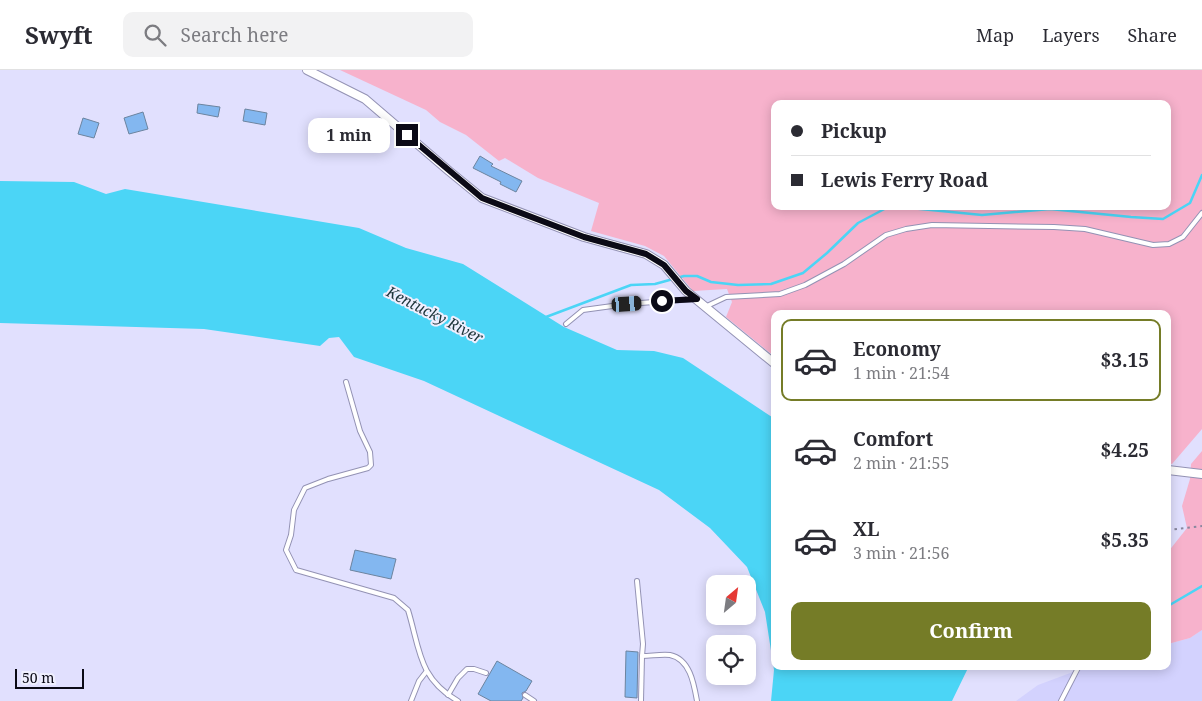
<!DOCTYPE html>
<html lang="en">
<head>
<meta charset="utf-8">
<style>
  :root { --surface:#fff; --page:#f2f2f3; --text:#2b2b33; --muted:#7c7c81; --line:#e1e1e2; --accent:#757c27 }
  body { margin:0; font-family:"Noto Serif",serif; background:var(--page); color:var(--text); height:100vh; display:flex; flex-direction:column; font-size:19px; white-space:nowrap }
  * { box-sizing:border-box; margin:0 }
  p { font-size:16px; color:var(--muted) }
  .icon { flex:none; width:28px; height:28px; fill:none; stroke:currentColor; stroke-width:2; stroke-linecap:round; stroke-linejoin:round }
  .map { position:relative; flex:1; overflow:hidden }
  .drawer { position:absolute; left:771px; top:240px; width:400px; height:360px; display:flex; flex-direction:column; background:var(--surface); border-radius:10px; box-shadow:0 2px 12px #0003 }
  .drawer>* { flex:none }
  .guide { position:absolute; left:771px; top:30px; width:400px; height:110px; border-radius:10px; box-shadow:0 2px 12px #0003; display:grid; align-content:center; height:110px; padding:0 20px; background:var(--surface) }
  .needle { width:32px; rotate:29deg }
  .controls { position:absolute; left:706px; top:505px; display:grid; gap:10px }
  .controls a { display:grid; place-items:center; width:50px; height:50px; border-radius:10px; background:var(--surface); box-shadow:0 2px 12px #0003; font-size:25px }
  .scale { position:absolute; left:15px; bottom:12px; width:69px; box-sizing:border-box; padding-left:5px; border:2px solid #0b0a16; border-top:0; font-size:14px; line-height:18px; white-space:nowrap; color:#0b0a16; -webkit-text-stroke:4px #efeffe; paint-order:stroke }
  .end { position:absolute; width:22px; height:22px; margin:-11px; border:6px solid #0b0a16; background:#fff; box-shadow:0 0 0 2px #fff }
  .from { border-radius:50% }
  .bubble { position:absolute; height:35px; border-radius:10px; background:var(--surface); box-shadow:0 2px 12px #0003; font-size:16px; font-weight:700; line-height:35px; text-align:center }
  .car { position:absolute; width:15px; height:30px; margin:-15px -8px; border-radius:6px; box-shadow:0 0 4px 1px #0007; background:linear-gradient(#222 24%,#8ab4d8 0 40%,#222 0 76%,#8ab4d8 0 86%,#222 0) }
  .guide b { display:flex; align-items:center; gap:18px; height:48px; font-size:19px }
  .guide b+b { border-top:1px solid var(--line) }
  .guide i { width:12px; height:12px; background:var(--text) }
  ul { padding:9px 0 0; list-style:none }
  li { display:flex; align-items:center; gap:15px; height:82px; margin:0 10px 8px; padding:0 10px; border:2px solid transparent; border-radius:10px }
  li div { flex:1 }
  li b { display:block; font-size:19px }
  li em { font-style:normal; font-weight:700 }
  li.current { border-color:var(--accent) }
  li>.icon { width:45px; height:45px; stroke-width:1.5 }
  .button { display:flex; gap:10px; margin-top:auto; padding:10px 20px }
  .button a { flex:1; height:58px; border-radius:10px; background:var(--accent); color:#fff; font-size:20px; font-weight:700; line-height:58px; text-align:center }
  header { display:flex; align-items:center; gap:30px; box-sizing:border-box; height:70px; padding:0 25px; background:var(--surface); border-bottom:1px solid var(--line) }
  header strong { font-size:24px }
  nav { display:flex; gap:28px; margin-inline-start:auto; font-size:18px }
  .search { width:350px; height:45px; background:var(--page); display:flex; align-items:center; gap:12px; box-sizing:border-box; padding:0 18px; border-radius:10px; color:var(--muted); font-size:19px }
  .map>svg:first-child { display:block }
  .built { fill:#d3d2fe }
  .green { fill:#f7b2cc; fill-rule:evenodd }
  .water { fill:#4bd5f6 }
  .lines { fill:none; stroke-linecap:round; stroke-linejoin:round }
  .stream { stroke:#4bd5f6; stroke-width:2.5 }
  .building { fill:#83b7f0; stroke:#6c849f }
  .lane-casing { stroke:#9392b4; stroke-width:6 }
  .street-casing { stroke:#9392b4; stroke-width:10 }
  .path { stroke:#88879e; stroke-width:2; stroke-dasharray:2.5 4; stroke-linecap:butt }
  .lane { stroke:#fff; stroke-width:4 }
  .street { stroke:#fff; stroke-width:8 }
  .route { stroke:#0b0a16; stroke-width:6 }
  .labels { text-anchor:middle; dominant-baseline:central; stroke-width:4; stroke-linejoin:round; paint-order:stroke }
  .water-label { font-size:15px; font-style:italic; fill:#1d343a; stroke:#efeffe }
</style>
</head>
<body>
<header>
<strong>Swyft</strong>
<div class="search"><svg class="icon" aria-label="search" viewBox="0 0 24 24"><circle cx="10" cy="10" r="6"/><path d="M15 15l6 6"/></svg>Search here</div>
<nav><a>Map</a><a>Layers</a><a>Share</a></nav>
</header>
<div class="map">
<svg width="1202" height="631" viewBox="0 0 1202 631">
  <rect width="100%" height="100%" fill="#e1e0fe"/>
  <path class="built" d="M1202,560v71h-186l22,-16 51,-19h79v-22l22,-6z"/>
  <g class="green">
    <path d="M340,0h862v359l-30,35 -4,-1v-149h-393v43l-49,-40 6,-15 -5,-13 -34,2 -29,-35 -19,-10 -54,-15 8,-28 -61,-25 -33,-20 -6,3 -33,-26 -26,-13 -14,-12zM775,34h393v102h-393z"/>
    <path d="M1202,381v179l-12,8 -22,6v-92l19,-24 -5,-22 8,-27 1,-15z"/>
  </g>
  <path class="water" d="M0,111l74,1 32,12 19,-5 234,39 47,20 57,16 101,63 53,23 37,1 29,7 92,61v247h194l-17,35h-181l3,-31 -9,-58 -18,-45 -37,-39 -51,-38 -235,-109 -70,-24 -15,-20 -10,1 -9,8 -116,-17 -204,-6z"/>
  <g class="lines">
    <g class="stream">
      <path d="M546,247l85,-32 24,-1 29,-8h13l14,6 27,3 33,-1 32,-11 24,-20 31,-30 32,-17 92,9 68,-6 81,8 32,2 27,-16 12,-28"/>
      <path d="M1168,536l34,-20"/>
    </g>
  </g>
  <g class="building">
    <path d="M198,34l22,3 -2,10 -21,-4z"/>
    <path d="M245,39l22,4 -2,12 -22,-4z"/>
    <path d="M143,42l5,17 -19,5 -5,-16z"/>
    <path d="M83,48l16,5 -5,15 -16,-4z"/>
    <path d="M480,86l13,8 -2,2 31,15 -6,11 -16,-8 1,-2 -28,-14z"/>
    <path d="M355,480l41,9 -5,20 -41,-9z"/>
    <path d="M626,581l12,1 -1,46 -12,-1z"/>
    <path d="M497,591l35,20 -6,10 -4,2 1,5 -2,3h-30l-13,-7z"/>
  </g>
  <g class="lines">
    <g class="lane-casing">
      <g id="lane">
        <path d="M707,236l19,-9 54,-3 25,-9 39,-21 42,-29 20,-6 26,-4 122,2 31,2 68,16 16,-1 14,-7 19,-24"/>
        <path d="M566,254l17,-14 44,-6 68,-5"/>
        <path d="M346,312l14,49 10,21 1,13 -3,3 -40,11 -23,9 -11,22 -3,25 -5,15 10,20 98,28 14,12c12,39 10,68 50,91"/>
        <path d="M637,511l6,63 -1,12c9,0 19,-2 28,-1 20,4 24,29 27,46"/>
        <path d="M448,625l10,-17 9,-9h7l12,4"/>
        <path d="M525,625l9,6"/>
        <path d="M411,631l8,-20 7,-9"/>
        <path d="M641,631l1,-45"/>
        <path d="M1061,631l18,-35"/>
      </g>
    </g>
    <g class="street-casing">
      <g id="street">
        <path d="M307,0l58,29 84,72 33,27 102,39 62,17 18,11 22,26 89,73"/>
        <path d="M1168,400l34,4"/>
      </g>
    </g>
    <path class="path" d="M1168,460l34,-4"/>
    <use href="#lane" class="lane"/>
    <use href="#street" class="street"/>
  </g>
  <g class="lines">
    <path class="route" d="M407,65l75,63 102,39 62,17 18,11 22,26 11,8 -35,2"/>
  </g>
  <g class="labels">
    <g class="water-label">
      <text transform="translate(435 244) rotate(27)">Kentucky River</text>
    </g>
  </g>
</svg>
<div class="controls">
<a><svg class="needle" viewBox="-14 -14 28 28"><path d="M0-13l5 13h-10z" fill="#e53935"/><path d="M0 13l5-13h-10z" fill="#7c7c81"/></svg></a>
<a><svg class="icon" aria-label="locate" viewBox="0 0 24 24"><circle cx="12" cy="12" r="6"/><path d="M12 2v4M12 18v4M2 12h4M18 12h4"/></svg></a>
</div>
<div class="scale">50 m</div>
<i class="end from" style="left:662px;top:231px"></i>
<i class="end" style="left:407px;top:65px"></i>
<div class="bubble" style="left:308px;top:48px;width:82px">1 min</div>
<i class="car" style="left:627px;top:234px;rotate:86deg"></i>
<div class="guide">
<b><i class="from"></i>Pickup</b>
<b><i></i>Lewis Ferry Road</b>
</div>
<section class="drawer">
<ul>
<li class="current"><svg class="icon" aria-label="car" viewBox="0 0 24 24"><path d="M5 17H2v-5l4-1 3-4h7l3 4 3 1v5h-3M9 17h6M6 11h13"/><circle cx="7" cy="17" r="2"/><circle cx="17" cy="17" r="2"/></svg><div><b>Economy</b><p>1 min · 21:54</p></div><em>$3.15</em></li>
<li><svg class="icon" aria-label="car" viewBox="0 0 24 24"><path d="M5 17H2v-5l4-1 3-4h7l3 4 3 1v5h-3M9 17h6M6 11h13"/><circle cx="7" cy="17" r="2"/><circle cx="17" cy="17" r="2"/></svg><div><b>Comfort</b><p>2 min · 21:55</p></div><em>$4.25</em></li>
<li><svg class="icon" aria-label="car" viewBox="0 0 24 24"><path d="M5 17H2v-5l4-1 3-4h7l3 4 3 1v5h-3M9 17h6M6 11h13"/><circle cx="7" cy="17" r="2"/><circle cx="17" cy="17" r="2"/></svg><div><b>XL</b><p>3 min · 21:56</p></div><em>$5.35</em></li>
</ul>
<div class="button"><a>Confirm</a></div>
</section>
</div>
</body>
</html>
